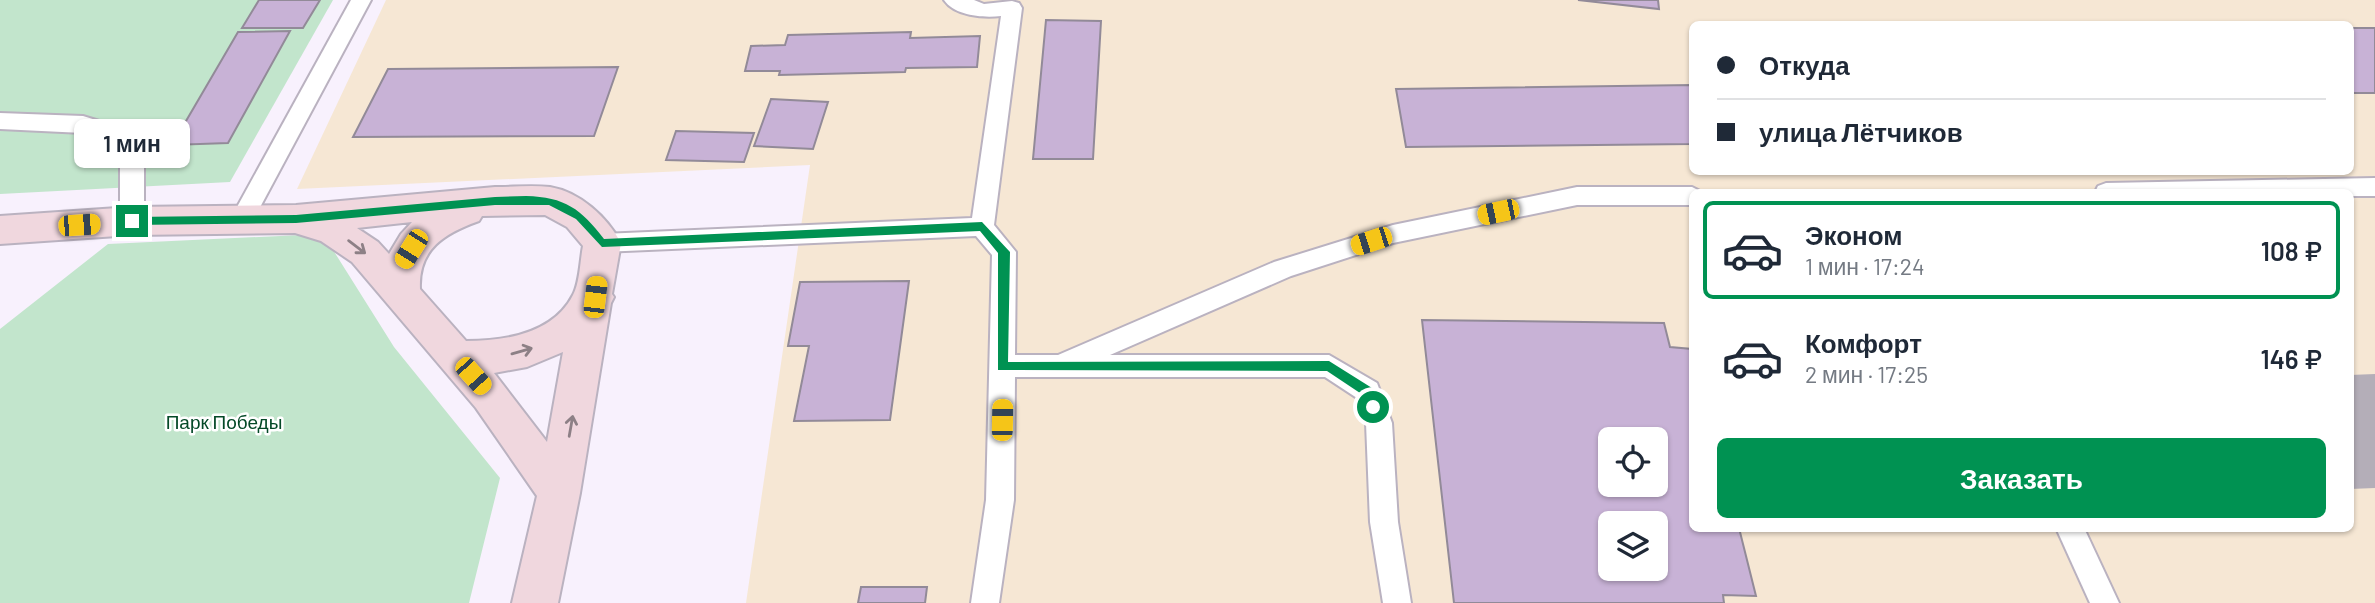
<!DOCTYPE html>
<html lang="ru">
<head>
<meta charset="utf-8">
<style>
  :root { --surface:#fff; --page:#f2f2f3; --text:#1f2937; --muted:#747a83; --line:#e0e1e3; --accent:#009252 }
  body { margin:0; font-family:Barlow,sans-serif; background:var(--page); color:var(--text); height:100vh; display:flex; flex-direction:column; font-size:26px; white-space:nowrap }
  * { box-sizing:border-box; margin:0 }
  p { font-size:23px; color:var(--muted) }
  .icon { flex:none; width:38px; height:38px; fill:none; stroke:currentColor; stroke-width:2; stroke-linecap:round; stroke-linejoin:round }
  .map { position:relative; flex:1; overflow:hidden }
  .panel { position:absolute; left:1689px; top:189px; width:665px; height:343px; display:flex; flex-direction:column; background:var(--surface); border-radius:10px; box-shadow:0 2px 5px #0004 }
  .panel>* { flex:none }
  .banner { position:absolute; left:1689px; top:21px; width:665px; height:154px; border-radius:10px; box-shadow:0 2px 5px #0004; display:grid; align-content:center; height:154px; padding:0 28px; background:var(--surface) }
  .fabs { position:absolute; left:1598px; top:427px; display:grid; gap:14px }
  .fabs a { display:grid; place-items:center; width:70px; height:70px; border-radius:10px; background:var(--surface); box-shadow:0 2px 5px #0004; font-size:35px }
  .end { position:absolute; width:32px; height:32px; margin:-16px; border:9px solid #009252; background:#fff; box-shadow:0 0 0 4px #fff }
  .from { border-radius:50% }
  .bubble { position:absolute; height:49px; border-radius:10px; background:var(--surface); box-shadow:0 2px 5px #0004; font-size:23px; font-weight:600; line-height:49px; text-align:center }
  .car { position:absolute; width:21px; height:42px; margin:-21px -10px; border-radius:9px; box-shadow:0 0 5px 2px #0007; background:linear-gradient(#f5c518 24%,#345 0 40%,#f5c518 0 76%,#345 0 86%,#f5c518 0) }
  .banner b { display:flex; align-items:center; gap:24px; height:66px; font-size:26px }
  .banner b+b { border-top:2px solid var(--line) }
  .banner i { width:18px; height:18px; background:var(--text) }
  ul { padding:12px 0 0; list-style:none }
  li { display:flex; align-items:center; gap:21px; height:98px; margin:0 14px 10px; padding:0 14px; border:4px solid transparent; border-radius:10px }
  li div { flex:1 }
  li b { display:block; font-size:26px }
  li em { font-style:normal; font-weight:600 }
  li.selected { border-color:var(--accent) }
  li>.icon { width:63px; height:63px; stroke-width:1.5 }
  .action { display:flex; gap:14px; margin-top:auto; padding:14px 28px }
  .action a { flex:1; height:80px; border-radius:10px; background:var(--accent); color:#fff; font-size:28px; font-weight:600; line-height:80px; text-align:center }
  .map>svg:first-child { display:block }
  .industrial { fill:#f6e7d4; fill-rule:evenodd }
  .green { fill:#c2e5cc }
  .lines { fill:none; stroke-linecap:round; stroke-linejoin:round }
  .taxiway { fill:#b4aeb8; fill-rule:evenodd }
  .building { fill:#c8b2d6; stroke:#928a98; stroke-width:2; fill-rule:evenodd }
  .service-casing { stroke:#bab2c0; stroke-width:4 }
  .secondary-casing { stroke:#bab2c0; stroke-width:4 }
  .service { fill:#fff; fill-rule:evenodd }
  .secondary { fill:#f0d7de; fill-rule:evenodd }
  .oneway { stroke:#8d8086 }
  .route { fill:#009252 }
  .labels { text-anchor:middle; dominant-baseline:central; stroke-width:5; stroke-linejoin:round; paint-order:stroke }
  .park-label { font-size:19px; fill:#044927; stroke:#fff }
</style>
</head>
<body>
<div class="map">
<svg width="2375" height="603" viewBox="0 0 2375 603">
  <rect width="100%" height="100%" fill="#f8f1fd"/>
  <path class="industrial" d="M386,0h1989v603h-1629l64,-438 -513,24zM1692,24h658v148h-658zM1692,192h658v336h-658zM1610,439h46v46h-46zM1610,523h46v46h-46z"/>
  <g class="green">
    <path d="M0,0h333l-103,182 -230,12z"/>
    <path d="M323,234l71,113 106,131 -31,125h-469v-274l108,-85z"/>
  </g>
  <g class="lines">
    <path class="taxiway" d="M2375,374v114l-25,1v-114z"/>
  </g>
  <g class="building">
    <path d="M259,0h61l-17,28h-61z"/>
    <path d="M1578,0h80l1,9z"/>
    <path d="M1046,20l55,1 -8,138h-60z"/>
    <rect x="2350" y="28" width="25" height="65"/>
    <path d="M290,31l-62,112 -56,2 66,-113z"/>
    <path d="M911,32l-1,6 70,-2 -3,31 -71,1 -1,4 -126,3 1,-4h-35l6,-25 34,-1 3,-10z"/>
    <path d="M618,67l-24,69 -241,1 35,-68z"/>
    <path d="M1692,85v59l-286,3 -10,-58z"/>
    <path d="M771,99l57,3 -15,47 -59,-3z"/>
    <path d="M676,131l78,2 -10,29 -78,-2z"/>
    <path d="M909,281l-19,139 -96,1 15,-75h-21l12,-64z"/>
    <path d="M1422,320l242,3 6,24 22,2v179h47l17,68 -33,-1 1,8h-270zM1610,439h46v46h-46zM1610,523h46v46h-46z"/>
    <path d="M861,587h66l-2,16h-67z"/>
  </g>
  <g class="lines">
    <g class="service-casing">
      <g id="service">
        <path d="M351,0h20l-120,224 -8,3 -8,-3 -4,-6z"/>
        <path d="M944,0h30l10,4 28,-3 7,2 3,5 -28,217 22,27 -1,103h43l216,-93 119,-37 184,-38h115l10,5h-10v13h-115l-184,38 -102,33 -181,79h219l48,28 15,40 6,99 13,81h-28l-13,-81 -4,-99 -9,-25 -32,-21h-310l-1,123 -15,103h-28l15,-103 6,-245 -16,-19 -374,16 -8,-2 -4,-7 4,-7 8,-2 370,-16 29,-202c-18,2 -46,0 -57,-16z"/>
        <path d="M0,113l83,3 55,17 6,23v65l-4,6 -8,3 -8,-3 -4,-6v-77l-37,-11 -83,-4z"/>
        <path d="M2375,178v18h-25v-4h-255l3,-6 8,-3z"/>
        <path d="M2056,528h28l35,75h-29z"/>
      </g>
    </g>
    <g class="secondary-casing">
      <path id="secondary" d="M495,187c18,0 37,-2 55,0 30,5 57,30 71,56l-9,51 2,3 -3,6 -31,190 -22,110h-46l25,-107 -61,-88 -124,-146 -31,-21 -26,-8 -163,2 -132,9v-28l132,-9 164,-2zM545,215l22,12 16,19c-3,15 -3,36 -10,49 -20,39 -68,46 -107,46l-46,-52c-2,-40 25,-56 59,-68l3,-5zM412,222l-11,12 -12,20 -11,-12 -21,-14zM563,352l-16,90 -53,-69 33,-6z"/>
    </g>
    <use href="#service" class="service"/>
    <use href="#secondary" class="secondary"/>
  </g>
  <defs><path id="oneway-shaft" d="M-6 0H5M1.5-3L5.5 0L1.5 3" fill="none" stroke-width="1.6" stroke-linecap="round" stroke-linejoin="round" transform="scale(1.75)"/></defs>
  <g class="oneway">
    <use href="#oneway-shaft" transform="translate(357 247) rotate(37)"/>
    <use href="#oneway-shaft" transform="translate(522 351) rotate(-16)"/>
    <use href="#oneway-shaft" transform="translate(571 426) rotate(-80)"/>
  </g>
  <path class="route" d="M526,196c39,1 55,13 78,43l378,-17 28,30 -2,110 321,-1 43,27 7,19 -2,4h-8l-6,-16 -36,-24 -329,-1v-117l-18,-22 -378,16 -26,-28 -27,-14h-54l-199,18 -164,2 -5,-4 5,-4 164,-2 199,-18z"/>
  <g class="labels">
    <g class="park-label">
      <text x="224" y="421">Парк Победы</text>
    </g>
  </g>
</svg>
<div class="fabs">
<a><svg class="icon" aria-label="locate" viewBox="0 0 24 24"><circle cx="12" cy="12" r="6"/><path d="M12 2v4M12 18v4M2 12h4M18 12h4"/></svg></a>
<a><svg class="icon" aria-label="layers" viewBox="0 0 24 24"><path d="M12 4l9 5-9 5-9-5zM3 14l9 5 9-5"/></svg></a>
</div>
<i class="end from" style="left:1373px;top:407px"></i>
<i class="end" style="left:132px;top:221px"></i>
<div class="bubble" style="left:74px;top:119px;width:116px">1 мин</div>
<i class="car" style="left:1498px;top:212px;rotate:258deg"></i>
<i class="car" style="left:79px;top:225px;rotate:86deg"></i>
<i class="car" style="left:1371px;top:241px;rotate:252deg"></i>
<i class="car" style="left:411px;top:249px;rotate:212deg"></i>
<i class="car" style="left:595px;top:297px;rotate:7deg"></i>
<i class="car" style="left:473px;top:376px;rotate:138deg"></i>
<i class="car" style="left:1002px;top:420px;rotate:1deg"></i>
<div class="banner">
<b><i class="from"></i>Откуда</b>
<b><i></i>улица Лётчиков</b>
</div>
<section class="panel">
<ul>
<li class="selected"><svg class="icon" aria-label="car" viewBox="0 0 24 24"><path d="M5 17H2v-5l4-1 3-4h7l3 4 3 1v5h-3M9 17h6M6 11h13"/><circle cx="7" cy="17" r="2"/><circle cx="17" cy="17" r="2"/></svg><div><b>Эконом</b><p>1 мин · 17:24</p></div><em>108 ₽</em></li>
<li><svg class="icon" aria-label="car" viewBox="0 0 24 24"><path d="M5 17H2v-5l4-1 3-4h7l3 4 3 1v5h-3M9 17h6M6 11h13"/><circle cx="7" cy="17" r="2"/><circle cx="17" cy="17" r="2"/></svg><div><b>Комфорт</b><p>2 мин · 17:25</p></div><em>146 ₽</em></li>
</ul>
<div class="action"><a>Заказать</a></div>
</section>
</div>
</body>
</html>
